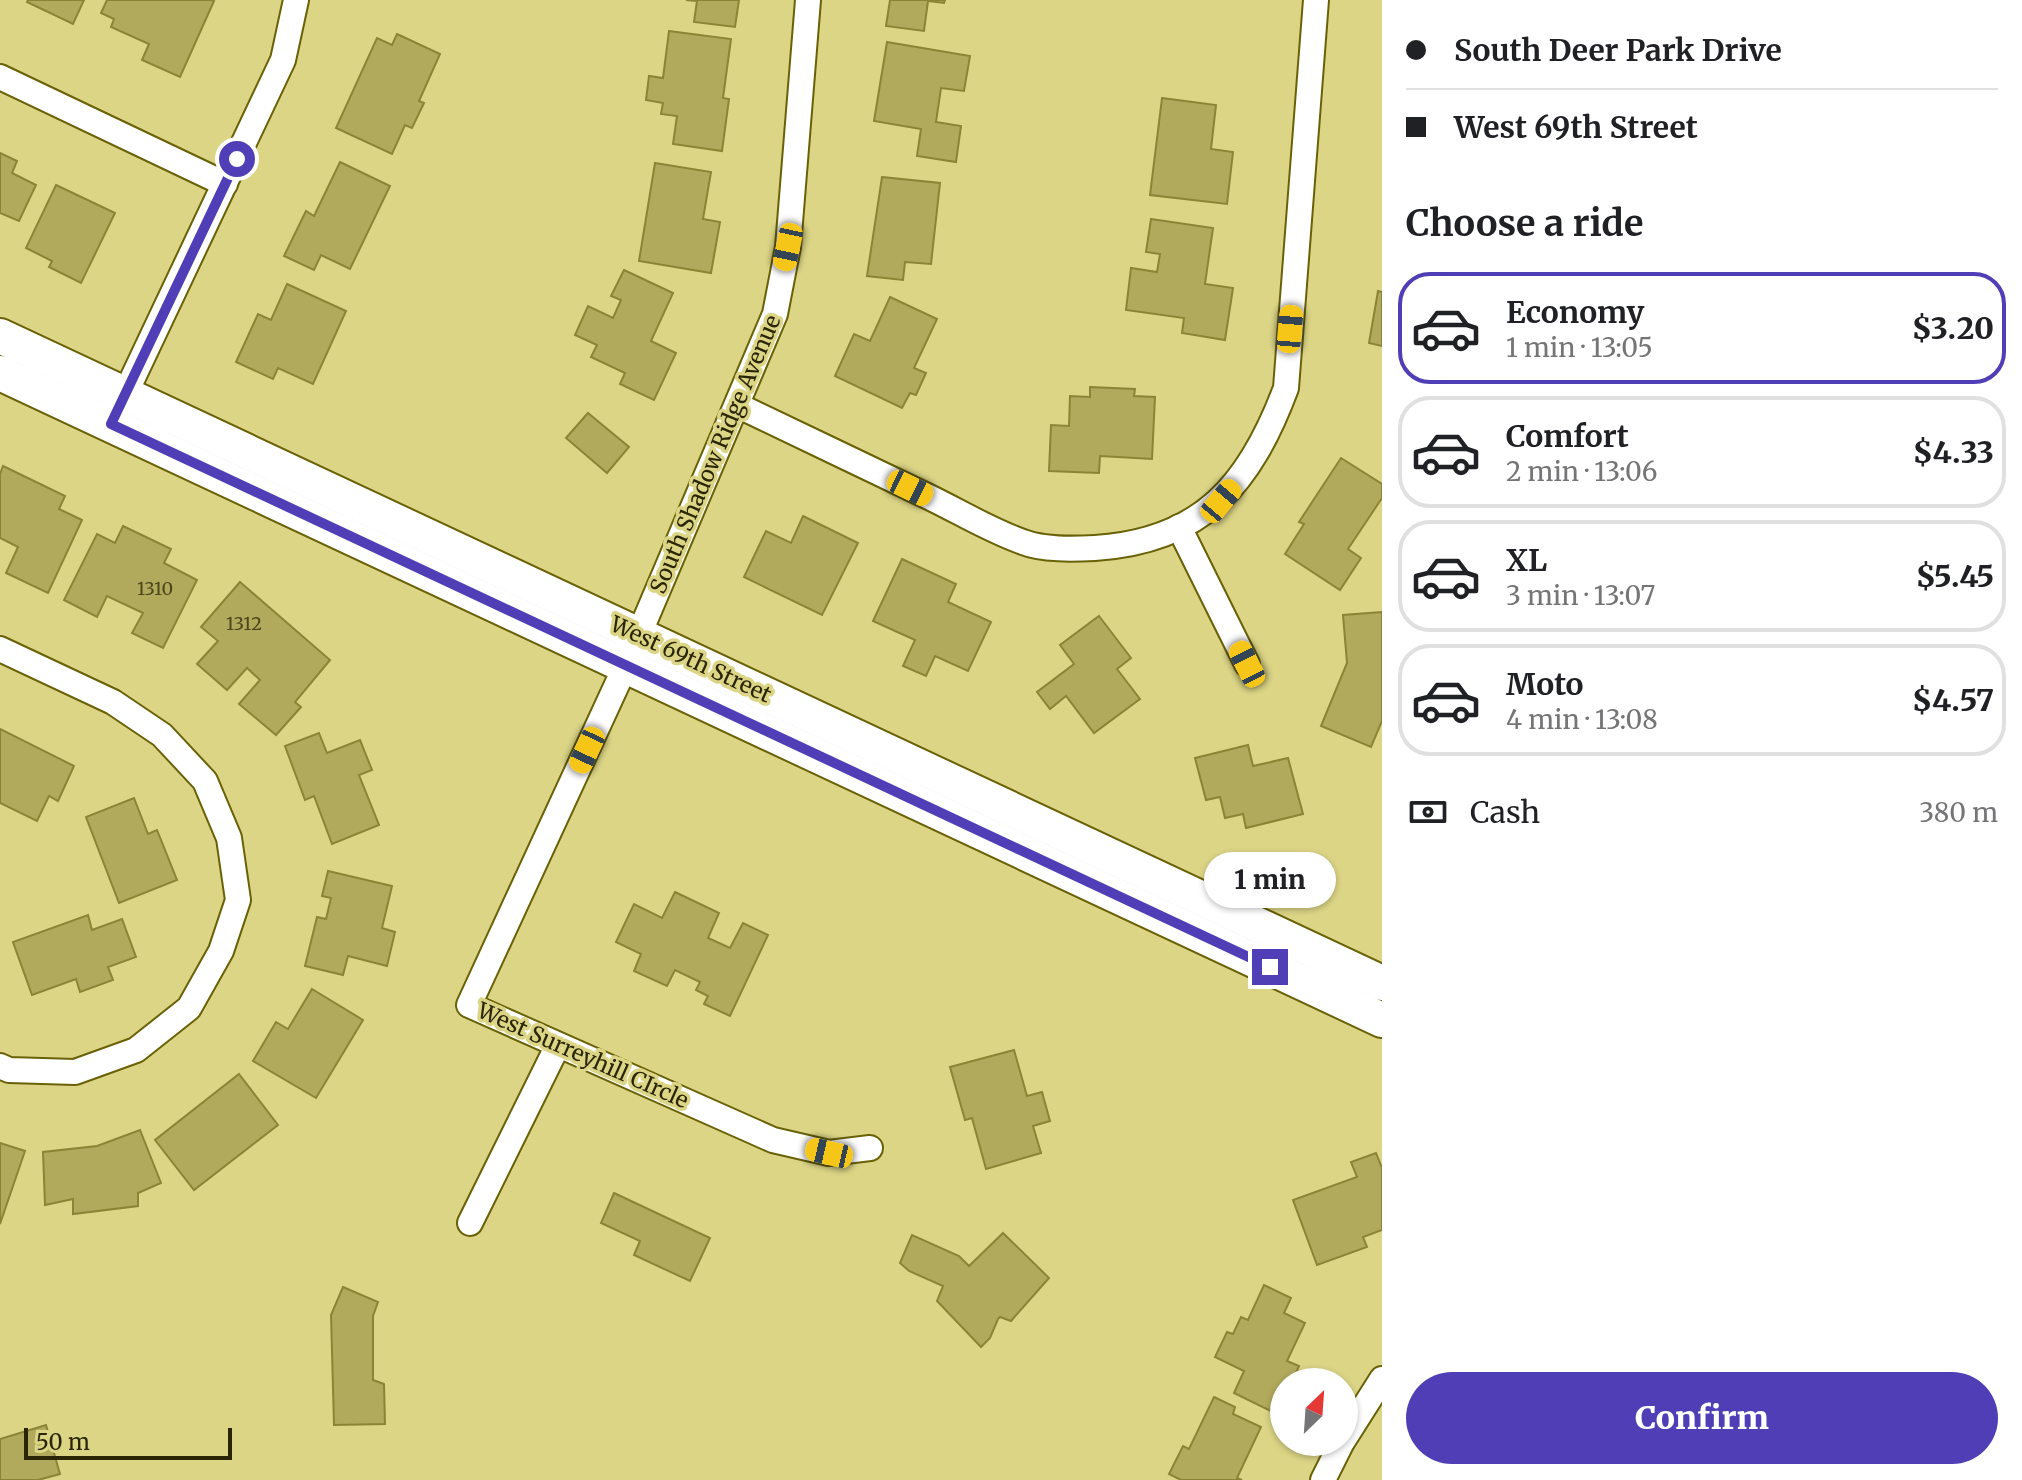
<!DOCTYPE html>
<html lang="en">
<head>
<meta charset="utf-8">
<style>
  :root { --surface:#fff; --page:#f6f6f6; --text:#202124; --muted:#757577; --line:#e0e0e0; --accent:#503eb6 }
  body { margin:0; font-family:Merriweather,serif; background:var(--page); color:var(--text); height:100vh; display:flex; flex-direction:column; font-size:30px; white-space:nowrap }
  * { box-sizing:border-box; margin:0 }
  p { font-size:26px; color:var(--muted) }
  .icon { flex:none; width:44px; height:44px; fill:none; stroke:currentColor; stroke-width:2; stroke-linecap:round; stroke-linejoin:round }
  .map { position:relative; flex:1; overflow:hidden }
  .sheet { display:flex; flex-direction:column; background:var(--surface); width:640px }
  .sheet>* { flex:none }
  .guide { display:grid; align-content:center; height:176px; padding:0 24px; background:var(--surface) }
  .needle { width:52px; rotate:25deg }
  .buttons { position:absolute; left:1270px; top:1368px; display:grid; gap:16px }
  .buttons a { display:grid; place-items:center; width:88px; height:88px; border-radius:50%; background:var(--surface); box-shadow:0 2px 6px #0004; font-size:40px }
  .scale { position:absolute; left:24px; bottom:20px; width:208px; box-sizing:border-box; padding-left:8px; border:4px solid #2a2605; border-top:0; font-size:22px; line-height:28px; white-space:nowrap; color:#2a2605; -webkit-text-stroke:6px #dcd586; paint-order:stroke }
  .end { position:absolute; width:36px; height:36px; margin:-18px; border:10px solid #503eb6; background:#fff; box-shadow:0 0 0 4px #fff }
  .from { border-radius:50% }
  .bubble { position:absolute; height:56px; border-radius:28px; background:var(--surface); box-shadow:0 2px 6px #0004; font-size:26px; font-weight:800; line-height:56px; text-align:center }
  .car { position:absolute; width:24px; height:48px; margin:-24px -12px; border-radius:10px; box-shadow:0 0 6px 2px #0007; background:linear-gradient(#f5c518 24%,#345 0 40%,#f5c518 0 76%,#345 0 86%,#f5c518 0) }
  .guide b { display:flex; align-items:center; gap:28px; height:76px; font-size:30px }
  .guide b+b { border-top:2px solid var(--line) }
  .guide i { width:20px; height:20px; background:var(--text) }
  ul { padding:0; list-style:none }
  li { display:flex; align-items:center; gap:24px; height:112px; margin:0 16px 12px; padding:0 8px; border:4px solid var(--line); border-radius:32px }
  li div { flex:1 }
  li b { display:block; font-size:30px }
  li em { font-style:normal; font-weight:800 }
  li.active { border-color:var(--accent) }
  li>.icon { width:72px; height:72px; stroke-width:1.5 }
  h2 { padding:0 24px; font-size:36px; line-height:96px }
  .pay { display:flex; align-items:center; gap:20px; height:88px; padding:0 24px; font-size:30px }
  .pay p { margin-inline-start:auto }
  .cta { display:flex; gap:16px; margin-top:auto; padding:16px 24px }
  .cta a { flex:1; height:92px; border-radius:48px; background:var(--accent); color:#fff; font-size:32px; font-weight:800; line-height:92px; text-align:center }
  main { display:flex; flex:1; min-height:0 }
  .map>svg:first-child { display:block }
  .building { fill:#b1a95c; stroke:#8c8435; stroke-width:2 }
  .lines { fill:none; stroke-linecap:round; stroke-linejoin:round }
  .street-casing { stroke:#696105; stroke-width:28 }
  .secondary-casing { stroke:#696105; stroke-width:38 }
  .street { stroke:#fff; stroke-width:24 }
  .secondary { stroke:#fff; stroke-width:34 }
  .route { stroke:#503eb6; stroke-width:10 }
  .labels { text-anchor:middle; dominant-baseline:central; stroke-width:7; stroke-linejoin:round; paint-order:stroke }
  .number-label { font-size:18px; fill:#4c471b }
  .street-label { font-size:22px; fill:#2a2605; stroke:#dcd586 }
</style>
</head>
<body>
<main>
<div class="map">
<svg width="1382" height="1480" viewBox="0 0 1382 1480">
  <rect width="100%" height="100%" fill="#dcd586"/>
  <g class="building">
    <path d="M28,0h56l-11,24 -46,-22z"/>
    <path d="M107,0h104l3,1 -34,76 -38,-17 7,-16 -38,-17 3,-8 -13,-6z"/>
    <path d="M686,0h53l-4,27 -41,-5 3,-21z"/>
    <path d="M890,0h55l-1,3 -16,-2 -4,30 -38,-5z"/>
    <path d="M669,31l62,8 -8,59 6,1 -7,52 -49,-7 4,-28 -16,-2 2,-11 -17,-3 3,-24 14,2z"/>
    <path d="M397,34l43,20 -21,47 5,2 -12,25 -7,-3 -13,29 -56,-26 41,-90 15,7z"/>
    <path d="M887,42l83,14 -6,35 -23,-3 -5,34 25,4 -5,36 -39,-6 4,-27 -47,-8z"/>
    <path d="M1162,98l54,7 -5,44 22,3 -6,52 -77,-9z"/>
    <path d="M0,153l17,8 -5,12 24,12 -17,36 -19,-8z"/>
    <path d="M340,162l50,24 -40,83 -29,-14 -7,15 -30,-14 22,-45 8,5z"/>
    <path d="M655,163l56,9 -8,47 17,3 -9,51 -72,-12z"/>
    <path d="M882,177l58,6 -9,81 -26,-2 -2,18 -36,-4z"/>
    <path d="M56,185l59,28 -34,70 -32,-16 3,-6 -26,-13z"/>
    <path d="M1151,219l62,9 -8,56 28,4 -8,52 -43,-7 2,-15 -58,-8 5,-42 26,4 3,-18 -14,-2z"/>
    <path d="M624,270l49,23 -22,48 25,12 -22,47 -34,-16 5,-11 -34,-16 6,-12 -22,-10 13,-29 25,12 8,-18 -10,-4z"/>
    <path d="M287,284l59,27 -33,73 -35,-16 -5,11 -37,-17 22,-48 13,6z"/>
    <path d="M1378,291l4,1v54l-13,-3z"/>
    <path d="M890,297l47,22 -23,49 12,5 -10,22 -6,-2 -8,15 -67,-32 19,-42 16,7z"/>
    <path d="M1090,387l45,2 -1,7 21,1 -3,62 -52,-3 -1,17 -50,-2 2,-46 18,1 1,-30 20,1z"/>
    <path d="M588,413l41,34 -22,26 -41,-35z"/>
    <path d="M1341,458l41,26v14l-34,51 13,9 -21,32 -55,-36 19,-30 -5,-2z"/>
    <path d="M3,466l62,30 -6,13 23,11 -34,73 -42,-20 12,-26 -18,-9v-64z"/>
    <path d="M803,516l55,27 -36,72 -78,-38 22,-46 25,12z"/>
    <path d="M123,526l48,23 -7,14 33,17 -34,68 -31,-15 11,-20 -36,-17 -10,21 -33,-17 33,-66 18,9z"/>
    <path d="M902,559l54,25 -8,18 43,20 -23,49 -33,-15 -9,20 -23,-10 12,-26 -42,-19z"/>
    <path d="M240,582l90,78 -35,42 6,5 -25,28 -37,-31 21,-24 -13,-12 -20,22 -30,-26 21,-23 -17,-14z"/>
    <path d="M1382,612v109l-11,26 -50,-21 26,-63 -4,-48z"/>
    <path d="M1099,616l32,42 -14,11 23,30 -46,34 -28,-37 -16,13 -13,-17 37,-28 -14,-19z"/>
    <path d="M0,729l74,37 -16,35 -9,-5 -12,25 -37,-18z"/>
    <path d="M319,733l8,20 33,-13 12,30 -13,5 20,50 -47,19 -18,-48 -9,4 -20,-54z"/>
    <path d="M1248,745l5,21 35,-8 15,56 -57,14 -3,-14 -18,4 -5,-21 -14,3 -11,-42z"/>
    <path d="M134,798l14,36 9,-4 20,50 -58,23 -33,-86z"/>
    <path d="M328,871l64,15 -10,42 13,4 -8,34 -39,-10 -5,19 -38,-9 12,-49 9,2 5,-21 -9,-2z"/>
    <path d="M675,892l44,21 -11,25 22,10 13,-25 25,12 -38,81 -26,-12 4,-8 -12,-6 4,-8 -25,-12 -8,16 -33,-15 7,-17 -25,-12 18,-38 28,14z"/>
    <path d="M88,915l4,15 30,-11 14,38 -28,10 5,13 -33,12 -4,-13 -44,16 -19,-53z"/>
    <path d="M312,989l51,31 -47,78 -63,-37 23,-39 12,7z"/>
    <path d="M1014,1050l13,46 15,-4 8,29 -17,5 8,27 -55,16 -14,-51 -7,2 -15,-53z"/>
    <path d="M239,1074l39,51 -84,65 -39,-50z"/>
    <path d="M140,1130l21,53 -23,10v13l-65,8v-15l-28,6 -2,-53 54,-6z"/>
    <path d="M0,1143l25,8 -25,73z"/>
    <path d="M1376,1153l6,15v62l-19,7 4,10 -50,18 -24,-65 64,-23 -6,-15z"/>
    <path d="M614,1193l96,45 -20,43 -56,-26 6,-14 -39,-18z"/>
    <path d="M1003,1233l46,45 -38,43 -11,-4 -2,2 -8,19 -9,9 -44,-46 6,-15 -34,-15 -9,-8 12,-28 47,21 10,10z"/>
    <path d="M1264,1285l27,13 -7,15 21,10 -18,38 12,5 -7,16h-8v16l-7,16 -43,-21 10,-22 -29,-14 12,-25 6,2 8,-17 7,3z"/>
    <path d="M343,1287l35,15 -5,14v64l11,4 1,40 -51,1 -3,-110z"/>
    <path d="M1214,1397l21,10 -2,7 28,13 -24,51 5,2h-61l-12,-6 14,-28 6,3z"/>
    <path d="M46,1425l14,49 -22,6h-38v-41z"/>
  </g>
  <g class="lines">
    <g class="street-casing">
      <g id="street">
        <path d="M808,0l-20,247 -13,67 -149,351 -157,340 304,135 56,13 41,-5"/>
        <path d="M0,77l225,107"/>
        <path d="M737,405c64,31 128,61 192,92 31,15 62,34 94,45 20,8 50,7 72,6 108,-7 155,-64 191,-160l30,-388"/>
        <path d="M119,407l164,-347 13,-60"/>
        <path d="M1179,527l68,137"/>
        <path d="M0,649l113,53 49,33 43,46 24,57 9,62 -17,51 -32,57 -53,42 -61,22 -66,-2 -9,-4"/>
        <path d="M470,1223l88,-178"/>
        <path d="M1344,1439l38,-60"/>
        <path d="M1323,1480l19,-38"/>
      </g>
    </g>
    <g class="secondary-casing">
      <g id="secondary">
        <path d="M0,336l1382,647"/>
        <path d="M0,373l1382,647"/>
      </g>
    </g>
    <use href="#street" class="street"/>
    <use href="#secondary" class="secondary"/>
  </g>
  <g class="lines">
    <path class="route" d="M237,159l-126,265 1159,543"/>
  </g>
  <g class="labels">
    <g class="number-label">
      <text x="155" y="588">1310</text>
      <text x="244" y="623">1312</text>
    </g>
    <g class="street-label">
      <text transform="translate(715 454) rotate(-67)">South Shadow Ridge Avenue</text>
      <text transform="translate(691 659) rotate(25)">West 69th Street</text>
      <text transform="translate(583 1055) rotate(24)">West Surreyhill CIrcle</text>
    </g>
  </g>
</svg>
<div class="buttons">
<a><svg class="needle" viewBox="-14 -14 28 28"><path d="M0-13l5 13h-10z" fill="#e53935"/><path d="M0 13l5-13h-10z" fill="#757577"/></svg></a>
</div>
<div class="scale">50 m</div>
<i class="end from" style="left:237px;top:159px"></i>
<i class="end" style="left:1270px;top:967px"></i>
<div class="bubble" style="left:1204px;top:852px;width:132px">1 min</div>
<i class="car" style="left:788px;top:247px;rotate:192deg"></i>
<i class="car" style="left:1290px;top:329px;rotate:5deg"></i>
<i class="car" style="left:910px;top:488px;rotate:116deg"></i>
<i class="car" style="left:1221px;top:501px;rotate:40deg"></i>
<i class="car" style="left:1247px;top:664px;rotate:333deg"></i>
<i class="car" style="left:587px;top:750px;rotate:205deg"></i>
<i class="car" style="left:829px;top:1153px;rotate:283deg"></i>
</div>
<section class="sheet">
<div class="guide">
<b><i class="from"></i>South Deer Park Drive</b>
<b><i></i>West 69th Street</b>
</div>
<h2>Choose a ride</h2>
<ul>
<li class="active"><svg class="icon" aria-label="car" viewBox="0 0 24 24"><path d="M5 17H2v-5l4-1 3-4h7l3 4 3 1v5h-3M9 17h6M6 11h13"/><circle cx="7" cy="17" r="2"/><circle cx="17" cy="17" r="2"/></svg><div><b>Economy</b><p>1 min · 13:05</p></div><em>$3.20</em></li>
<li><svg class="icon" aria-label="car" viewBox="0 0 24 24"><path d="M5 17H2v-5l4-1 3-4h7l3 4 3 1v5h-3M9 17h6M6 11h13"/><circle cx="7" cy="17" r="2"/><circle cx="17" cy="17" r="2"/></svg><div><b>Comfort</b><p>2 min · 13:06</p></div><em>$4.33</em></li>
<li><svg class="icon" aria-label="car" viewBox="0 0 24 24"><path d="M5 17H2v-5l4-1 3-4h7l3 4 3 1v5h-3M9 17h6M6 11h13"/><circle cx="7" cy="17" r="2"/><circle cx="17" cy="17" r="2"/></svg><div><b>XL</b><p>3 min · 13:07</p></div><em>$5.45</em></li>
<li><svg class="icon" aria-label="car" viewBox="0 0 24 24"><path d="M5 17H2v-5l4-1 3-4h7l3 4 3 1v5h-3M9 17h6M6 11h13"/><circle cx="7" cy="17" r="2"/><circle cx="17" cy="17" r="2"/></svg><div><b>Moto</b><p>4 min · 13:08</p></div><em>$4.57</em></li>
</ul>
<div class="pay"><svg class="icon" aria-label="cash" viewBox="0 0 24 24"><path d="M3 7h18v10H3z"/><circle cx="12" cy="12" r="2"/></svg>Cash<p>380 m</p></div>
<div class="cta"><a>Confirm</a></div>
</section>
</main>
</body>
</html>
